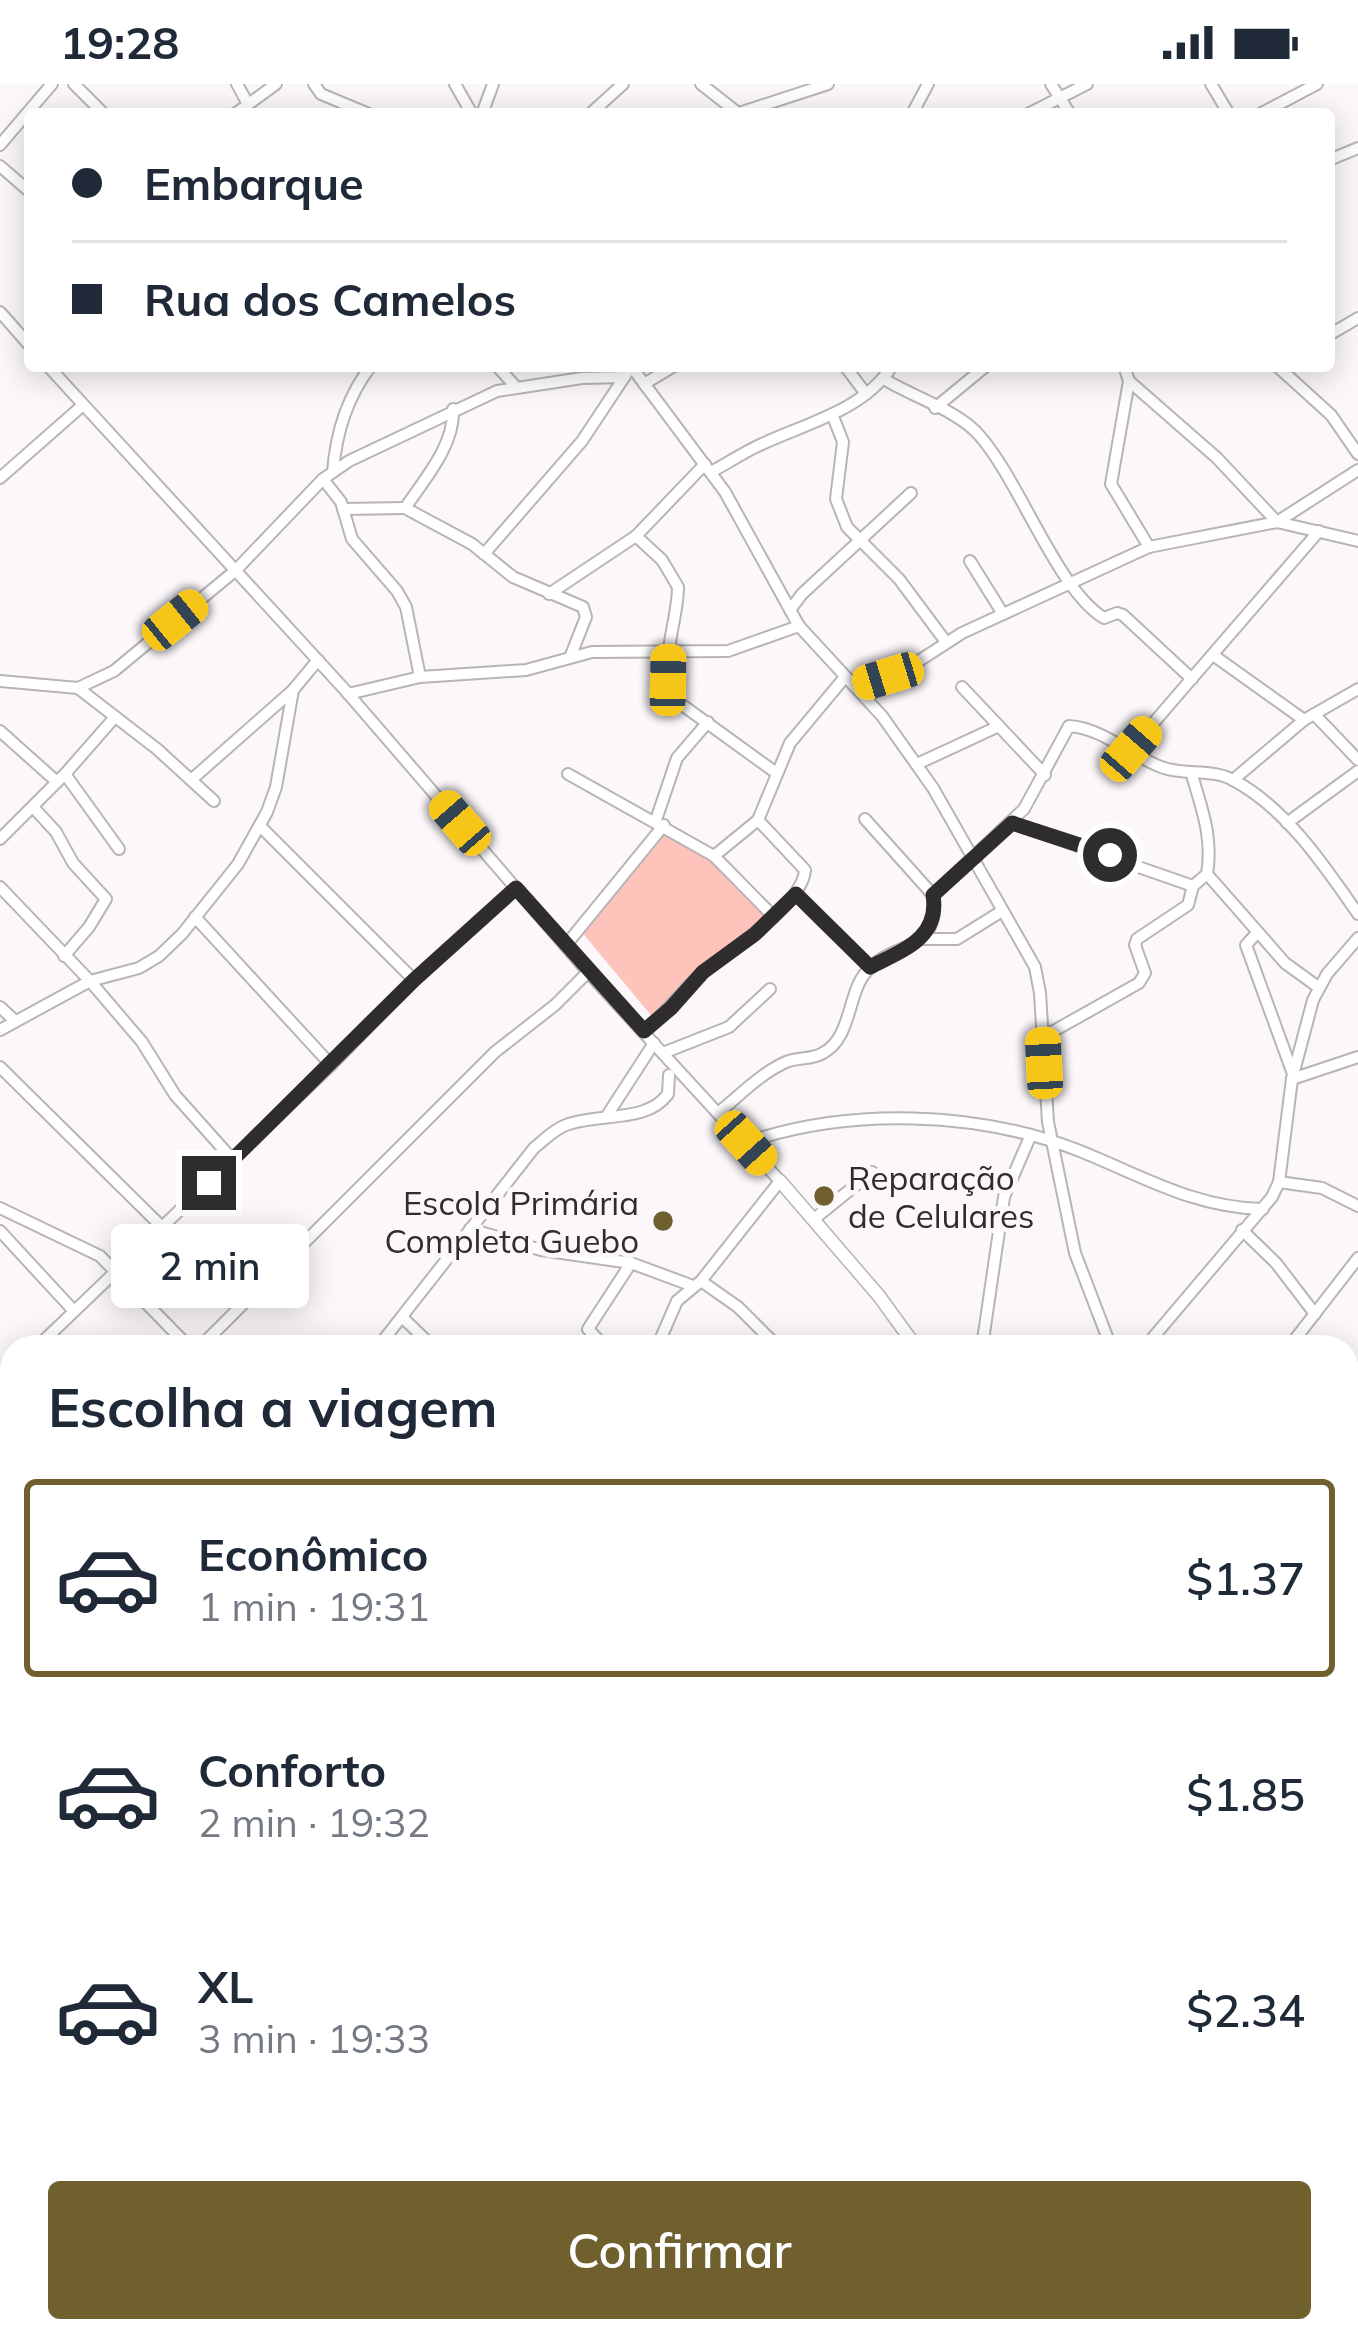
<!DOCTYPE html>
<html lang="pt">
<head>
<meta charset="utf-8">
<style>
  :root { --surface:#fff; --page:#f2f2f3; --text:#1f2937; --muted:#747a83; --line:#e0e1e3; --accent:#6f602e }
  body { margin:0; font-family:Mulish,sans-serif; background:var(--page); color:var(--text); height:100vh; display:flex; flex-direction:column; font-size:45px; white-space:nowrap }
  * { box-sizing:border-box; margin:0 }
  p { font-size:39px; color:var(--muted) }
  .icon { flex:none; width:66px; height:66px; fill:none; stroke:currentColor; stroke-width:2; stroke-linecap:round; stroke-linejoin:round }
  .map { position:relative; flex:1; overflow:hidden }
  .sheet { position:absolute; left:0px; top:1251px; width:1359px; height:1008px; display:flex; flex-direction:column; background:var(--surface); border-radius:36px 36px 0 0; box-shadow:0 6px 30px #0003 }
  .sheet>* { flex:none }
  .hud { position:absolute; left:24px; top:24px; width:1311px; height:264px; border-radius:12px; box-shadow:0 6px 30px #0003; display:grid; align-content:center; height:264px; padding:0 48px; background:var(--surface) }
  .end { position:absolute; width:54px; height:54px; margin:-27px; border:15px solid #2e2c2d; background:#fff; box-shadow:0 0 0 6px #fff }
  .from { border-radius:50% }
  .bubble { position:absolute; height:84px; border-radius:12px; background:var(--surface); box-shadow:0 6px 30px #0003; font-size:39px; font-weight:600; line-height:84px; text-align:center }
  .car { position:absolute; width:36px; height:72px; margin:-36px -18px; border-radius:15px; box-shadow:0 0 9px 3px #0007; background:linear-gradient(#f5c518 24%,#345 0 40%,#f5c518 0 76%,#345 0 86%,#f5c518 0) }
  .hud b { display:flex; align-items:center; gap:42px; height:114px; font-size:45px }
  .hud b+b { border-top:3px solid var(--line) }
  .hud i { width:30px; height:30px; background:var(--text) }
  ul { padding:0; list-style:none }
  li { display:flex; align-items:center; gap:36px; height:198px; margin:0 24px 18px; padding:0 24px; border:6px solid transparent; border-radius:12px }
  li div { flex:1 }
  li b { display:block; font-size:45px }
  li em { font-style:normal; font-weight:600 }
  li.on { border-color:var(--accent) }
  li>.icon { width:108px; height:108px; stroke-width:1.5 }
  h2 { padding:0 48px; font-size:54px; line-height:144px }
  .button { display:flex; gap:24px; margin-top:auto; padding:24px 48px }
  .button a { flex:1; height:138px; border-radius:12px; background:var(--accent); color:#fff; font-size:48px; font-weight:600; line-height:138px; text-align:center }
  .status { display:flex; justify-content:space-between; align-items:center; height:84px; padding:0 60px; background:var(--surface); direction:ltr }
  .status svg { height:33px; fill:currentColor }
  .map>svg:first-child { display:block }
  .green { fill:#fec4bc }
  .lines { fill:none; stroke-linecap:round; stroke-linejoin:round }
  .minor-casing { stroke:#b9b4b6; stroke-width:14 }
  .major-casing { stroke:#b9b4b6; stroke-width:15 }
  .minor { stroke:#fff; stroke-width:10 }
  .major { stroke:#fff; stroke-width:12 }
  .route { stroke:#2e2c2d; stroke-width:15 }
  .poi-dot { fill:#6f602e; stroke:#fcf7fa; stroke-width:4.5 }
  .labels { text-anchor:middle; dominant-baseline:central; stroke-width:10; stroke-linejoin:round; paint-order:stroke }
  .poi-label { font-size:33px; fill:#2e2c2d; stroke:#fcf7fa; text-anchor:start }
</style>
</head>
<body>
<div class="status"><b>19:28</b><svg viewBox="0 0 49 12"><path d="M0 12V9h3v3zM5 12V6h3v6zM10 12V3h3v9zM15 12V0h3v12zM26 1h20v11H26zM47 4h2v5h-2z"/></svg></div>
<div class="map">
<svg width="1358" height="2259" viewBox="0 0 1358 2259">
  <rect width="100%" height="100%" fill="#fcf7fa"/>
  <path class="green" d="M662,748l50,27 55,60 -112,101 -75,-90z"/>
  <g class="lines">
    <g class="minor-casing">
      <g id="minor">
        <path d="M74,0l30,30"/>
        <path d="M237,0l11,20"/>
        <path d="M314,0l7,10 48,20"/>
        <path d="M455,0l17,30"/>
        <path d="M701,0l37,29"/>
        <path d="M1051,0l19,30"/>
        <path d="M1211,0l18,30"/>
        <path d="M235,30l41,-30"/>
        <path d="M482,30l11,-30"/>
        <path d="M590,30l33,-30"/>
        <path d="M736,30l92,-30"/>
        <path d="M912,30l16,-30"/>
        <path d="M1028,30l59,-30"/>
        <path d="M1260,30l57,-30"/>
        <path d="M0,61l52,-61"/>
        <path d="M1329,76l29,-12"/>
        <path d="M0,82l30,26"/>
        <path d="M0,228l30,34"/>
        <path d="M1329,251l29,-17"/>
        <path d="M48,282l297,324 243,282 192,209 -79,100 -24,20 -20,46"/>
        <path d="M497,282l19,21"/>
        <path d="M631,282l94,126 74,134 83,90 51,72 102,179 5,26 8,129 27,131 36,94"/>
        <path d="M845,282l21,28"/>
        <path d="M1124,282l5,15 -18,103 38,63"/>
        <path d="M1277,282l54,49 27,39"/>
        <path d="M884,295c29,18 73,31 95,56 41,46 78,155 125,183l13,-5 6,2 69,64"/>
        <path d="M1129,297l88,77 60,64 81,-52"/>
        <path d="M644,300l30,-18"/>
        <path d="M935,324l51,-42"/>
        <path d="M453,325c2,36 -29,71 -48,99l67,36 41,33 70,30 3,10 -15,38"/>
        <path d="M832,330l11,28 -7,57 11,28 52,52 47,63"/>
        <path d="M333,388c3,-40 14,-75 38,-106"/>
        <path d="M711,388c17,-9 33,-20 51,-28 45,-21 102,-34 130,-78"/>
        <path d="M0,394l83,-73"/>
        <path d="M323,395l18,23 11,37 45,52 9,16 14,70"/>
        <path d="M343,425l62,-1"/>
        <path d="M636,452l26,24 16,27c0,35 -21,79 -4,112l101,73"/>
        <path d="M484,470l98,-113 45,-68"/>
        <path d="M970,477l33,53"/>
        <path d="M549,510l87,-58 69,-72"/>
        <path d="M790,526l12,-16 109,-101"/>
        <path d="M1213,571l91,65"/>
        <path d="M0,597l78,7 79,61 57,52"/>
        <path d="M855,602l56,-20 51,-33 187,-86 128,-25 81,19"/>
        <path d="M962,603l83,88"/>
        <path d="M78,604l36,-17 122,-101 87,-91 26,-18 148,-70 85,-13 42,-1"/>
        <path d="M348,610l72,-17 106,-7 66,-18 136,-1 71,-25"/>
        <path d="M1314,630l44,46"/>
        <path d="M0,647l57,51"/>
        <path d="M1131,665l188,-218"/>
        <path d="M917,680l82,-38"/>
        <path d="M65,690l54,75"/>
        <path d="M568,690l146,82 58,59"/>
        <path d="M191,696l101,-89"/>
        <path d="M1233,696l71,-60 54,-31"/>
        <path d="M33,723l23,25 17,31 33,36 -17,28 -25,29"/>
        <path d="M865,735l68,76"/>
        <path d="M656,736l21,-62 31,-36"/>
        <path d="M1012,739l181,63"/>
        <path d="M1287,739l71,-52"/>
        <path d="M260,742l154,154"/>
        <path d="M0,755l65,-65 50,-57"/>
        <path d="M714,772l44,-36 32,-77 55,-66"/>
        <path d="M1207,790l78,89 33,24"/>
        <path d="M0,803l90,94 52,61 33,53 58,65"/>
        <path d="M796,810l74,73"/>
        <path d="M195,833l136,148"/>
        <path d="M1256,850l-10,11 47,129"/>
        <path d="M922,855h35l45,-28"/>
        <path d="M566,861l98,-120"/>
        <path d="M0,923l14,13"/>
        <path d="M0,946l90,-49 49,-13 20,-12 23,-22 56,-70 29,-52 9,-25 17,-97 25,-30"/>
        <path d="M644,947c23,-18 39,-43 62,-61 26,-21 97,-66 99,-100l-47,-50"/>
        <path d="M1043,953l96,-54 6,-10 -10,-28 2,-6 51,-34 5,-19 14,-12c6,-37 -5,-64 -15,-99"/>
        <path d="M663,969l66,-26 41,-38"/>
        <path d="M0,983l162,160"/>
        <path d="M1292,995l66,-22"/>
        <path d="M718,1029c21,-17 43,-40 68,-51 11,-5 26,-2 37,-9 29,-16 24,-58 43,-81 26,-32 76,-18 67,-77l91,-86 45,-83c33,2 61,29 92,41 23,9 50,1 72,13 52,27 92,86 125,134"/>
        <path d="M608,1030l46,-71"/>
        <path d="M745,1059c104,-36 233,-32 335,8 62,25 115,57 183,58"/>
        <path d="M1279,1098l43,6 36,18"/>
        <path d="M0,1124l100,48 89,91"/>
        <path d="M814,1135l58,-47"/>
        <path d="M470,1145l71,21 90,13 62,23"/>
        <path d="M1242,1146l34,33 39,51"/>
        <path d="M0,1147l73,79"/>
        <path d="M701,1197l37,26 40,40"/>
        <path d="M402,1233l31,30"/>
        <path d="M37,1263l294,-282 83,-85 102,-92"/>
        <path d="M200,1263l295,-295 60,-47 33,-33"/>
        <path d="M378,1263l156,-199c10,-8 19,-18 32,-23 33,-13 80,-1 102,-31l1,-19"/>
        <path d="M605,1263l-17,-18 43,-66"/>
        <path d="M982,1263l22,-150 26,-60"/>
        <path d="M1145,1263l127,-150 7,-15 13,-103 21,-79 14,-26 31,-36"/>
        <path d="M1289,1263l69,-89"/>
        <path d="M0,1300l12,-12"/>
        <path d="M1347,1325l11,-8"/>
        <path d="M1347,1366l11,10"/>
        <path d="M1347,1419l11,-11"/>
        <path d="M0,1457l12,-11"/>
        <path d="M1347,1522l11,20"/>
        <path d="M0,1525l4,-6 8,1"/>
        <path d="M1348,1600l10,-8"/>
        <path d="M0,1740l12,-13"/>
        <path d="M1347,1775l11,-9"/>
        <path d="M0,1816l12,-11"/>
        <path d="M1347,1881l9,-7"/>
        <path d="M0,1901l12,-8"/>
        <path d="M1347,1981l11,-6"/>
        <path d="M0,2020l12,8"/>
        <path d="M1347,2099l11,-7"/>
        <path d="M304,2247l14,12"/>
        <path d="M441,2247l14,12"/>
        <path d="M734,2247l15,12"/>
        <path d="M1003,2247l7,12"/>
        <path d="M1171,2247l6,12"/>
        <path d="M127,2259l11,-12"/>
        <path d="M222,2259l8,-12"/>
        <path d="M399,2259l16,-12"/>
        <path d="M532,2259l10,-12"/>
        <path d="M643,2259l9,-12"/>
        <path d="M765,2259l11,-12"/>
        <path d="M884,2259l8,-12"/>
        <path d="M1078,2259l20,-12"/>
      </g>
    </g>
    <g class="major-casing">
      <g id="major">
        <path d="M780,1097l99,115 37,51"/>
        <path d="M1347,1999l11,19"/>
      </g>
    </g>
    <use href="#minor" class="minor"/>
    <use href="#major" class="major"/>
  </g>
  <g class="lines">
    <path class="route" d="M209,1099l205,-203 102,-92 128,143 27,-23 32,-36 52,-38 41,-40 74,73c33,-17 70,-29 63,-72l79,-72 98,32"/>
  </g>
  <g class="poi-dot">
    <circle cx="824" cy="1112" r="12"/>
    <circle cx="663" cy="1137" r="12"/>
  </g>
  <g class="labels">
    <g class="poi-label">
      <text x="848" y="1093">Reparação<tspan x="848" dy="38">de Celulares</tspan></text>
      <text x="639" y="1118" text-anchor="end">Escola Primária<tspan x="639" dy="38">Completa Guebo</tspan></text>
    </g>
  </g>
</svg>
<i class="end from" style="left:1110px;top:771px"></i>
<i class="end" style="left:209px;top:1099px"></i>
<div class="bubble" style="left:111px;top:1140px;width:198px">2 min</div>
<i class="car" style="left:175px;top:536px;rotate:51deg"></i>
<i class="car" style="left:888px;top:592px;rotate:253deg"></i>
<i class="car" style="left:668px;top:596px;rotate:1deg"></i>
<i class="car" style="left:1131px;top:665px;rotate:41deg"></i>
<i class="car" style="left:460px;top:739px;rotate:319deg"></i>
<i class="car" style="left:1044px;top:979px;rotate:357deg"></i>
<i class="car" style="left:746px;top:1059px;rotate:138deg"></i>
<div class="hud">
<b><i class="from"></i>Embarque</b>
<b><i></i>Rua dos Camelos</b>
</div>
<section class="sheet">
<h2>Escolha a viagem</h2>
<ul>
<li class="on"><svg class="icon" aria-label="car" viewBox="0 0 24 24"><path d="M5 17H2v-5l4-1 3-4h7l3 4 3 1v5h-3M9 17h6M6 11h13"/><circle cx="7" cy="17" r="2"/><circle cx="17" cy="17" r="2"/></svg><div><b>Econômico</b><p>1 min · 19:31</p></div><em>$1.37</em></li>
<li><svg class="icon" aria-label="car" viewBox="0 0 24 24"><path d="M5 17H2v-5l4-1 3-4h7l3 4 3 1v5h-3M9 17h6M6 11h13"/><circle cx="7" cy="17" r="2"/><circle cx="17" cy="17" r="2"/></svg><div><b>Conforto</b><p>2 min · 19:32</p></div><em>$1.85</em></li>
<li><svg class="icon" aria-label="car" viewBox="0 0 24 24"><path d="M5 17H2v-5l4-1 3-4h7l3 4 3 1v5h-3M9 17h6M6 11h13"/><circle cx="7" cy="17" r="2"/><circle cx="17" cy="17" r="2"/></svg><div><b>XL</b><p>3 min · 19:33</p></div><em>$2.34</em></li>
</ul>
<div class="button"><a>Confirmar</a></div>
</section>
</div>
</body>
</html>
